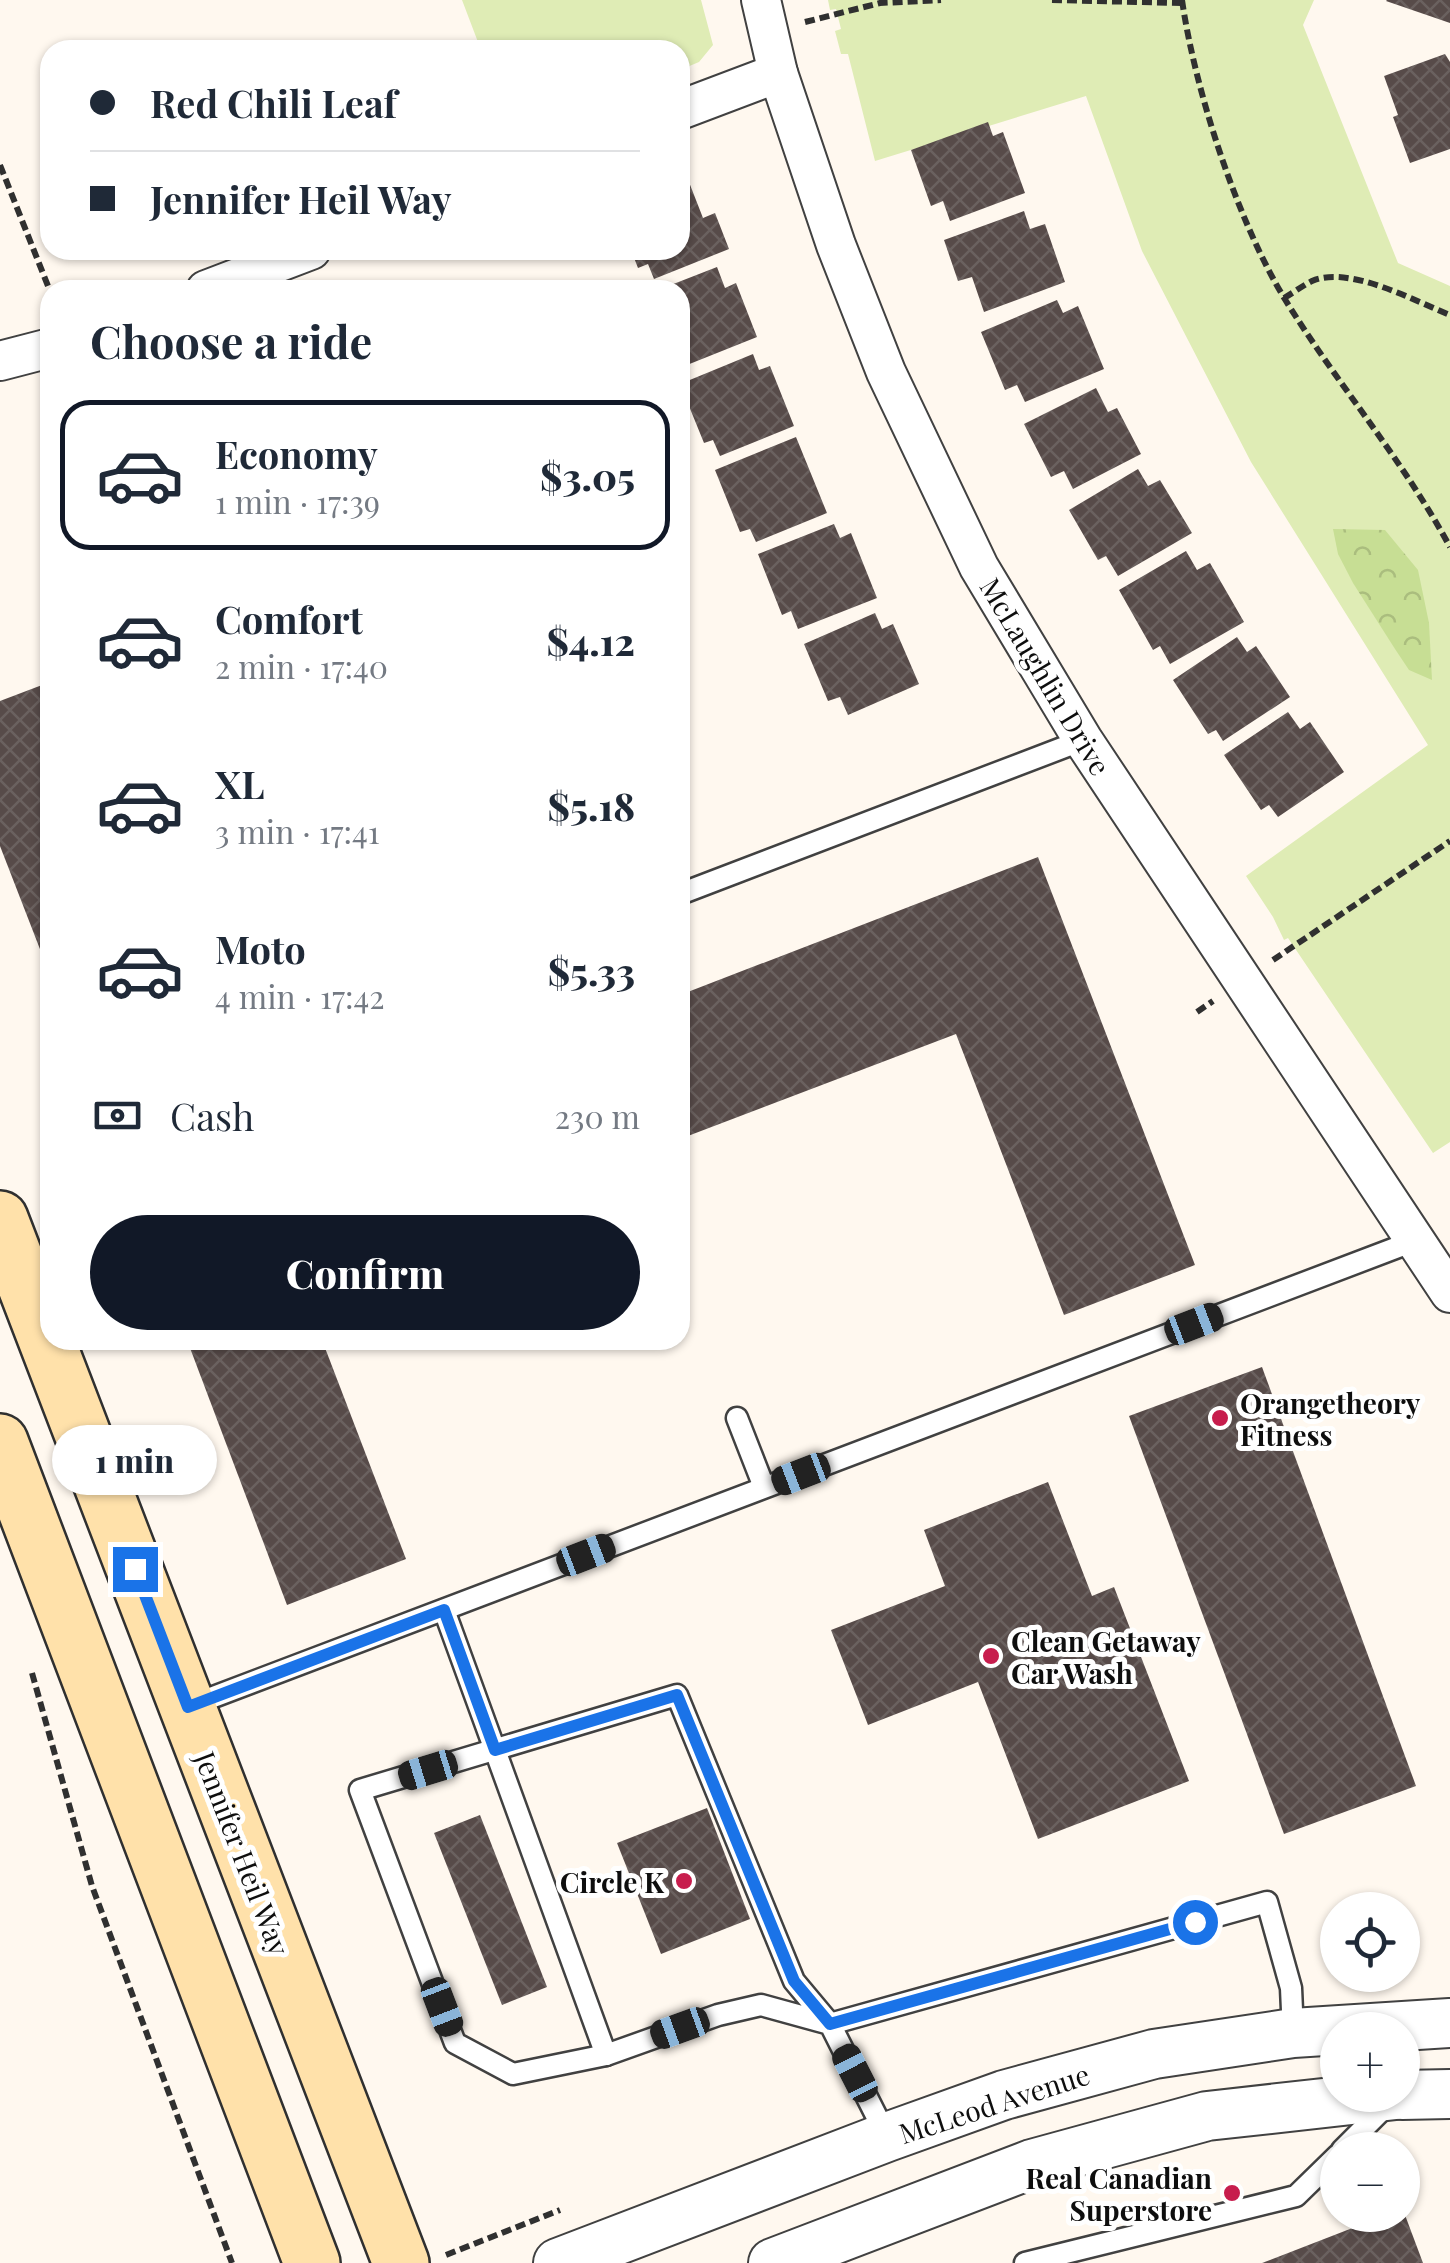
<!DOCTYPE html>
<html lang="en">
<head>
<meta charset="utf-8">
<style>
  :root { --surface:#fff; --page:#f2f2f3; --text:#1f2937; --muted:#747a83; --line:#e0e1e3; --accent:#111827 }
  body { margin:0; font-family:"Playfair Display",serif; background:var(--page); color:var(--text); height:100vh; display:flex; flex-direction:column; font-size:38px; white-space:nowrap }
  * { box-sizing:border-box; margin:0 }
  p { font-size:32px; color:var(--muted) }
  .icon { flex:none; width:55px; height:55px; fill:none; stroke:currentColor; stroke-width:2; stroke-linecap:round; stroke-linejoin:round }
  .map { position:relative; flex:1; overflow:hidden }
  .panel { position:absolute; left:40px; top:280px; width:650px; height:1070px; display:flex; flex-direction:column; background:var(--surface); border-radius:30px; box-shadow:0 2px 8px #0004 }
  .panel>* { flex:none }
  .banner { position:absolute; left:40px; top:40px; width:650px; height:220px; border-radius:30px; box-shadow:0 2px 8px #0004; display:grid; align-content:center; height:220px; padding:0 50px; background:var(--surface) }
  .buttons { position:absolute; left:1320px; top:1892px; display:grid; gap:20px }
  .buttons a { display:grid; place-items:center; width:100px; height:100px; border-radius:50%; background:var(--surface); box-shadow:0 2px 8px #0004; font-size:50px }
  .end { position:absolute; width:45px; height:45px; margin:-22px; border:12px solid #1a73e8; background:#fff; box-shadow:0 0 0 5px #fff }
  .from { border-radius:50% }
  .bubble { position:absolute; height:70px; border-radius:35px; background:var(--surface); box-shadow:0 2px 8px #0004; font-size:32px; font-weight:800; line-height:70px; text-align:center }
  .car { position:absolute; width:30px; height:60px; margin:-30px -15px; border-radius:12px; box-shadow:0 0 8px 2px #0007; background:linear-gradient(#222 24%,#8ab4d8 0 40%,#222 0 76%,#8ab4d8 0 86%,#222 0) }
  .banner b { display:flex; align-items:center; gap:35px; height:95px; font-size:38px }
  .banner b+b { border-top:2px solid var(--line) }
  .banner i { width:25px; height:25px; background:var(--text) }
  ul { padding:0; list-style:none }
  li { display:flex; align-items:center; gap:30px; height:150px; margin:0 20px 15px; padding:0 30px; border:5px solid transparent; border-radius:30px }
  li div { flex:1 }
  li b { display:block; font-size:38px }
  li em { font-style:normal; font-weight:800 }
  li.current { border-color:var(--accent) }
  li>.icon { width:90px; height:90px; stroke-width:1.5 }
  h2 { padding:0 50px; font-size:45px; line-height:120px }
  .pay { display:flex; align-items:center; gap:25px; height:110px; padding:0 50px; font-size:38px }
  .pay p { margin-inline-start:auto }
  .action { display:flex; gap:20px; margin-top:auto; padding:20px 50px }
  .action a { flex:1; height:115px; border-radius:60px; background:var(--accent); color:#fff; font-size:40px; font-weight:800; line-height:115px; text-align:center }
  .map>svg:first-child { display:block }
  .grass { fill:#dfecb5 }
  .forest { fill:url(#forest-crowns) }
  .building { fill:url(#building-cross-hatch) }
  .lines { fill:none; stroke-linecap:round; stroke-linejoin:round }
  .service-casing { stroke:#414141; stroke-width:25 }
  .minor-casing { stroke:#414141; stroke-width:42 }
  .tertiary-casing { stroke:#414141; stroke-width:52 }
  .secondary-casing { stroke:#303030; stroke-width:60 }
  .path { stroke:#303030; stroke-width:6; stroke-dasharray:10 5; stroke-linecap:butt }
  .service { stroke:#fff; stroke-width:20 }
  .minor { stroke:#fff; stroke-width:38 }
  .tertiary { stroke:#fff; stroke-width:48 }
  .secondary { stroke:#ffe1aa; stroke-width:55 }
  .route { stroke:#1a73e8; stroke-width:12 }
  .poi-dot { fill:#c71d4d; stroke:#fff; stroke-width:4 }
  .labels { text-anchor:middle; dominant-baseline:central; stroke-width:10; stroke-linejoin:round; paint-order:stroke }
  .street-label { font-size:28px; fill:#0e0e0e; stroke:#fff }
  .poi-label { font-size:28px; font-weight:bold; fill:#0e0e0e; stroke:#fff; text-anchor:start }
</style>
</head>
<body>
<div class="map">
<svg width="1450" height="2263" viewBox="0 0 1450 2263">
  <defs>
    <pattern id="forest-crowns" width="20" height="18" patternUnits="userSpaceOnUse" patternTransform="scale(2.5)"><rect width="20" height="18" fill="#c7de94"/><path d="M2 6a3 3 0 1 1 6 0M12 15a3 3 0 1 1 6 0" fill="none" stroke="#aabd7e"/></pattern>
    <pattern id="building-cross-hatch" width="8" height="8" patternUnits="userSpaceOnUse" patternTransform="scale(2.5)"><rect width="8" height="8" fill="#574b49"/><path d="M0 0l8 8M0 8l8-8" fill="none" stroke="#6a615f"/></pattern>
  </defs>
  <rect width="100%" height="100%" fill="#fff8ef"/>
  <g class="grass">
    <path d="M462,0h239l12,45 -14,17 -19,8v-20h-199z"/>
    <path d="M828,0h486l-11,25 95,238 52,23v856l-17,11 -145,-215 -4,2 -11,-23 -27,-41 182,-131 -177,-283 -109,-211 -56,-155 -211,65 -27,-107h-7l-6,-23 6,-2 -5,-20 -6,1z"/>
  </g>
  <path class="forest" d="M1333,529l52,1 33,40 11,53 3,57 -23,-10 -14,-21 -42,-66 -15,-29z"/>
  <g class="building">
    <path d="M1450,0v23l-64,-22 1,-1z"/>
    <path d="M1445,54l5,8v87l-40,14 -17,-46 5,-2 -14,-39z"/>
    <path d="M988,122l5,14 10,-4 22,61 -75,28 -7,-20 -12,5 -20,-56z"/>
    <path d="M687,177l16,41 12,-5 14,36 -75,30 -6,-15 -10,4 -7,-18h49v-70z"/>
    <path d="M1024,211l6,18 15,-5 20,58 -81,30 -12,-35 -14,4 -14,-41z"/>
    <path d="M717,267l8,21 11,-5 21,54 -75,30 -2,-77h-22z"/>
    <path d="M1057,300l6,13 15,-7 26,63 -79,33 -8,-17 -12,5 -24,-58z"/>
    <path d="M753,354l6,16 11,-4 24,60 -74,30 -7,-16 -9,3 -24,-59z"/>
    <path d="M1096,388l12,24 9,-4 24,46 -68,35 -9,-18 -13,6 -27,-53z"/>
    <path d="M796,437l31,76 -71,29 -6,-13 -10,3 -25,-62z"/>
    <path d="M1138,469l10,17 12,-6 32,53 -74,43 -12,-20 -8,4 -29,-50z"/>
    <path d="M834,524l6,14 11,-5 26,65 -79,31 -7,-18 -9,4 -24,-61z"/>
    <path d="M1186,551l11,19 13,-7 34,59 -74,42 -10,-18 -7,4 -34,-60z"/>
    <path d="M875,613l7,16 11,-5 26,60 -71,31 -8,-18 -12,4 -24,-57z"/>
    <path d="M1237,637l10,15 9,-6 34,51 -67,44 -7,-11 -8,4 -35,-54z"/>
    <path d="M50,682v293l-50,-129v-145z"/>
    <path d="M1288,712l12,17 10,-7 34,50 -66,45 -9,-12 -8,5 -37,-55z"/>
    <path d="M1038,857l157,408 -131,50 -108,-281 -276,105v-144z"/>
    <path d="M187,1340h135l84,219 -119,46z"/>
    <path d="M1262,1367l154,419 -132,48 -155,-418z"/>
    <path d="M1048,1482l44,114 22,-9 75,194 -151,58 -60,-157 -110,43 -37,-95 114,-44 -21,-56z"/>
    <path d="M707,1808l43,111 -89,35 -44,-111z"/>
    <path d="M480,1815l67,172 -45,18 -68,-172z"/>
    <path d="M1386,2215h19l18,48h-161z"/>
  </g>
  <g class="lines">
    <g class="service-casing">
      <g id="service">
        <path d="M680,894l403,-154"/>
        <path d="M737,1418l27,69"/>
        <path d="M444,1610l162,445"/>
        <path d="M187,1707l1227,-466"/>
        <path d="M887,2137l-57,-113 -36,-43 -117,-286 -317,95 95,253 58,31 93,-19 112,-40 43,-10 69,19 437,-122 24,86 2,45"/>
        <path d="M1342,2150l45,-45"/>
        <path d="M1025,2263l271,-67 42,-41"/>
      </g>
    </g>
    <g class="minor-casing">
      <g id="minor">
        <path d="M761,0l17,73 58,172 50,127 93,195 104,173 367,553"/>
        <path d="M680,110l98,-37"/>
        <path d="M206,290l105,-40"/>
        <path d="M0,361l50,-13"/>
      </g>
    </g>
    <g class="tertiary-casing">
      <g id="tertiary">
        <path d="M1402,2095l48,-1"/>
        <path d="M558,2263l329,-126 117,-42 150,-41 139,-21 157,-10"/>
        <path d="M773,2263l259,-99 175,-48 189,-21"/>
      </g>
    </g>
    <g class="secondary-casing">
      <g id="secondary">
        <path d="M0,1219l401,1044"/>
        <path d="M0,1442l312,821"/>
      </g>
    </g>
    <g class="path">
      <path d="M1052,0l130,3"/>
      <path d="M1182,0c13,91 56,223 104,301 52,84 117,159 164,246"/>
      <path d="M805,22l75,-19 61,-3"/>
      <path d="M0,165l50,126"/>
      <path d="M1284,298c9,-5 18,-12 28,-17 37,-16 103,20 138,34"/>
      <path d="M1273,960l177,-119"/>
      <path d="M1197,1012l16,-11"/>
      <path d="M32,1673l60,213 140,377"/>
      <path d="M446,2255l114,-45"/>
    </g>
    <use href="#service" class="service"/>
    <use href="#minor" class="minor"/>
    <use href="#tertiary" class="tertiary"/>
    <use href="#secondary" class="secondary"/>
  </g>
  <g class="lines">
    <path class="route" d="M135,1569l53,138 256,-97 51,140 182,-55 117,286 36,43 365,-102"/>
  </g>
  <g class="poi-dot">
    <circle cx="1220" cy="1418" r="10"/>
    <circle cx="991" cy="1656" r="10"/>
    <circle cx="684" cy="1881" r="10"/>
    <circle cx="1232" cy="2193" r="10"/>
  </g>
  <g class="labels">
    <g class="street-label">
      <text transform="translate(1046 676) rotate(59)">McLaughlin Drive</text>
      <text transform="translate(243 1853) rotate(69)">Jennifer Heil Way</text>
      <text transform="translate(994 2103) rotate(-18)">McLeod Avenue</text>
    </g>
    <g class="poi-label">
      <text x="1240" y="1402">Orangetheory<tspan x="1240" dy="32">Fitness</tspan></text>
      <text x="1011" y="1640">Clean Getaway<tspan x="1011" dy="32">Car Wash</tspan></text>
      <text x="664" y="1881" text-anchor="end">Circle K</text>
      <text x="1212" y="2177" text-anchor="end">Real Canadian<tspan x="1212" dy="32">Superstore</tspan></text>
    </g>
  </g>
</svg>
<div class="buttons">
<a><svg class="icon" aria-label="locate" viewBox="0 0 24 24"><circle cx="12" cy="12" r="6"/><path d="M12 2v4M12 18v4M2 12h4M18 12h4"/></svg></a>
<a>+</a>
<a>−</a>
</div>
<i class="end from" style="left:1195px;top:1922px"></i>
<i class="end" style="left:135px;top:1569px"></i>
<div class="bubble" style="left:52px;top:1425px;width:165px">1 min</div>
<i class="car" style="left:1194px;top:1324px;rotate:69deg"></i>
<i class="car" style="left:801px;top:1474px;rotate:249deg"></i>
<i class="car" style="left:586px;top:1555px;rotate:69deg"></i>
<i class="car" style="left:428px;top:1770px;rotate:253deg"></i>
<i class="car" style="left:442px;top:2007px;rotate:159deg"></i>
<i class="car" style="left:680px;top:2028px;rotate:250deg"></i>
<i class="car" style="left:855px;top:2073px;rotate:333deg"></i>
<div class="banner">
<b><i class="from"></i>Red Chili Leaf</b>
<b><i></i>Jennifer Heil Way</b>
</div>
<section class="panel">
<h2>Choose a ride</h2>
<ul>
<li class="current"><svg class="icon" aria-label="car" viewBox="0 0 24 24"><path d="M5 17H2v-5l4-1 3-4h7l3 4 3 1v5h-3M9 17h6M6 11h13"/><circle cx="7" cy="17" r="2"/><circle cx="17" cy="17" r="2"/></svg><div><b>Economy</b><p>1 min · 17:39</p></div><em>$3.05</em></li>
<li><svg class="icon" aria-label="car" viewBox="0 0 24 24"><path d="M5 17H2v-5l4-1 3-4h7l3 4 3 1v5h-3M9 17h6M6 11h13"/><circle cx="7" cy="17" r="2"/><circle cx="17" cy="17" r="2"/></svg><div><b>Comfort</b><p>2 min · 17:40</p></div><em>$4.12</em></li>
<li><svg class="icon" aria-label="car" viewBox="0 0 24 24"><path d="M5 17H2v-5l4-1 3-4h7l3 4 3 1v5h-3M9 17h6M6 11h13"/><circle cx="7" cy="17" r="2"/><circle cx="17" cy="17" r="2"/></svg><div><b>XL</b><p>3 min · 17:41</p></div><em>$5.18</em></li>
<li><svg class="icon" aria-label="car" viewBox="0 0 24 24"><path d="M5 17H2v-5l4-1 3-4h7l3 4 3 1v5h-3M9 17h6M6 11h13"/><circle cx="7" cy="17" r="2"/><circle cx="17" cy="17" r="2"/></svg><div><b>Moto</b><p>4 min · 17:42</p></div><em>$5.33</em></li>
</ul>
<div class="pay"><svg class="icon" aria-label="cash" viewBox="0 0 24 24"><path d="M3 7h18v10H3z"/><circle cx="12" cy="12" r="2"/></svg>Cash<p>230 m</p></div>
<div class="action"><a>Confirm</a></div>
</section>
</div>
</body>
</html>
